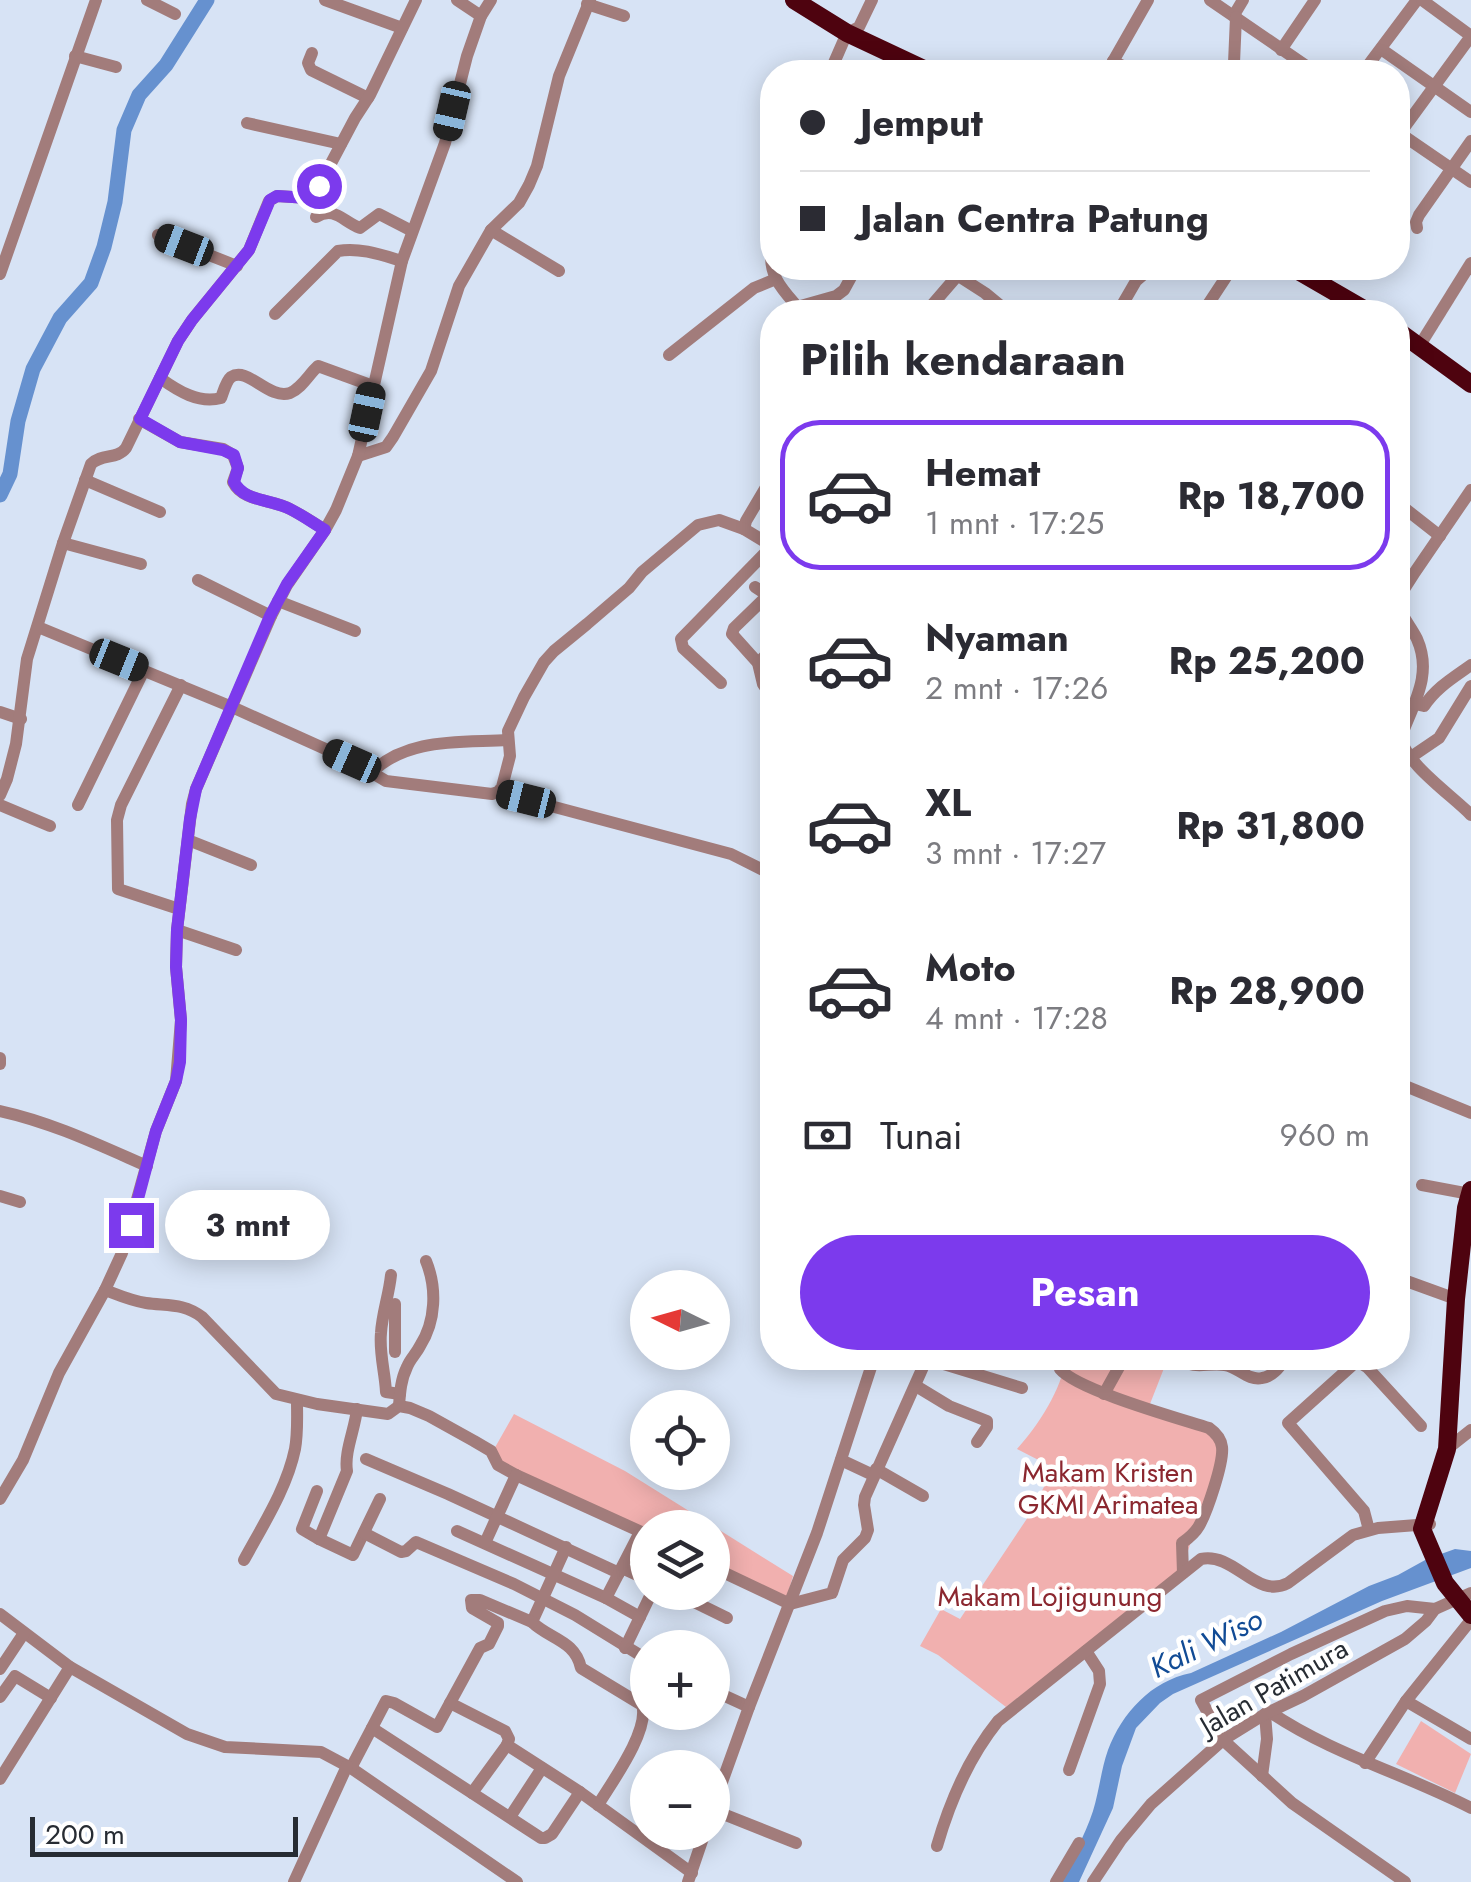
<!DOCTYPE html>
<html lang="id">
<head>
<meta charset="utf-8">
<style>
  :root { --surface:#fff; --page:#f2f2f3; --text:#2b2b33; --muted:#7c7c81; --line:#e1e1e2; --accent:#7c3aed }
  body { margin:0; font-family:Jost,sans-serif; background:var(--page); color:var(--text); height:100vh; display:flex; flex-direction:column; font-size:38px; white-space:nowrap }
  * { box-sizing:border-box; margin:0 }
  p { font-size:32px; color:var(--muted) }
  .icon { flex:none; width:55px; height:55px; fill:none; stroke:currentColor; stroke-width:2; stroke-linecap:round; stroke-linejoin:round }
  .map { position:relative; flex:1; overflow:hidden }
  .sheet { position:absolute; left:760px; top:300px; width:650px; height:1070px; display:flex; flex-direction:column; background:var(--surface); border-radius:40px; box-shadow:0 5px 25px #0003 }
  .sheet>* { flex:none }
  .banner { position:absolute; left:760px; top:60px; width:650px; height:220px; border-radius:40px; box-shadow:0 5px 25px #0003; display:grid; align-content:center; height:220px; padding:0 40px; background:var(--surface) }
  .needle { width:65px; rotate:275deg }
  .fabs { position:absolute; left:630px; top:1270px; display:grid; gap:20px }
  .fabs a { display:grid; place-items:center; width:100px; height:100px; border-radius:50%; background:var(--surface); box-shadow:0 5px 25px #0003; font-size:50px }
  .scale { position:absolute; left:30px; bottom:25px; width:268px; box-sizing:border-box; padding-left:10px; border:5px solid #272c33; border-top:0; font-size:28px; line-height:35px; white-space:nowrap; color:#272c33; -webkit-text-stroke:8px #fff; paint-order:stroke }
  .end { position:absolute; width:45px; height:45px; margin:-22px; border:12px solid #7c3aed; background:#fff; box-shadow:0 0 0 5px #fff }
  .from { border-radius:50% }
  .bubble { position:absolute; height:70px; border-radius:35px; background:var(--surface); box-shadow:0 5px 25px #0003; font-size:32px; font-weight:700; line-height:70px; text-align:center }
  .car { position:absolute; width:30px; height:60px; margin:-30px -15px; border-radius:12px; box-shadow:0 0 8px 2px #0007; background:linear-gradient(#222 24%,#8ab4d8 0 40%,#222 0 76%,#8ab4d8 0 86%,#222 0) }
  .banner b { display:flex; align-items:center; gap:35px; height:95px; font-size:38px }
  .banner b+b { border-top:2px solid var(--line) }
  .banner i { width:25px; height:25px; background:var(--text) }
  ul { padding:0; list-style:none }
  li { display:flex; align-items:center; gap:30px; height:150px; margin:0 20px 15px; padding:0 20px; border:5px solid transparent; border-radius:40px }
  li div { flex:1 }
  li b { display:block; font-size:38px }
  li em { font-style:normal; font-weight:700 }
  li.selected { border-color:var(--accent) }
  li>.icon { width:90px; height:90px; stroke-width:1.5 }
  h2 { padding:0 40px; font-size:45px; line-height:120px }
  .pay { display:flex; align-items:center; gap:25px; height:110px; padding:0 40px; font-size:38px }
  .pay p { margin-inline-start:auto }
  .cta { display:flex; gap:20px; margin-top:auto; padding:20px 40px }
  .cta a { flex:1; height:115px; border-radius:60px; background:var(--accent); color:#fff; font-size:40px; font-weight:700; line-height:115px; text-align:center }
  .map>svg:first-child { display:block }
  .green { fill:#f1b0af }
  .water { fill:#6691cf }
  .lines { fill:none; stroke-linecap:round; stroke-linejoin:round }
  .river { stroke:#6691cf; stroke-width:15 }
  .minor { stroke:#a27c7b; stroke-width:12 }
  .highway { stroke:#4e030f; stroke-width:18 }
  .route { stroke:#7c3aed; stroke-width:12 }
  .labels { text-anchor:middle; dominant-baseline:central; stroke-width:9; stroke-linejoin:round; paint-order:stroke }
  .park-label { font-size:28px; fill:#8b272f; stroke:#fff }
  .street-label { font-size:28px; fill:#272c33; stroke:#fff }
  .water-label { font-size:30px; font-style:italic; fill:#114b95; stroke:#fff }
</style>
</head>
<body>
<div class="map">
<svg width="1471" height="1882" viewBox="0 0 1471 1882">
  <rect width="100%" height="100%" fill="#d7e3f5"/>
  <g class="green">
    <path d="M1066,1358h102l-20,51 61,20 13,19 -41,124 -175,135 -68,-52 -18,-9 21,-37 19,10 68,-102 26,-49 -37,-19c21,-23 45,-60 49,-91z"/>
    <path d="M514,1414l111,57 168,105 -7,24 -73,-35 -1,-37h-64l-1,6 -146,-70 -8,-13z"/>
    <path d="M1421,1721l50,33 -16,39 -59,-29z"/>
  </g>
  <path class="water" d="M1455,1549l16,2v17l-89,33 -209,93 -13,9 -24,25 -14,38 -9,42 -34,74h-21c13,-22 27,-46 35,-71 6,-19 8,-41 15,-61 14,-37 43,-69 83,-77l90,-41 88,-46 29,-11 29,-16z"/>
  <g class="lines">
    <path class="river" d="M0,495l10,-21 8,-53 15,-52 27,-51 31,-35 13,-36 11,-45 9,-72 15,-35 27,-30 41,-65"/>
    <g class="minor">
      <path d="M147,0l28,14"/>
      <path d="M325,0l77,28"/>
      <path d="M457,0l24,16"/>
      <path d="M1210,0l105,72"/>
      <path d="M587,4l37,12"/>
      <path d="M1234,15l9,-15"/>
      <path d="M1381,49l90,63"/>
      <path d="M1281,50l34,-50"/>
      <path d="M312,53l-4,10 3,7 57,28"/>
      <path d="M75,56l41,11"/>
      <path d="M1113,61l22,11"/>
      <path d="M830,72l17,-39 12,-6 13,-27"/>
      <path d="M1107,72l41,-72"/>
      <path d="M1231,72l3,-9 2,-46"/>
      <path d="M1363,72l54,-72"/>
      <path d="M247,123l94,21"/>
      <path d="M1398,132l73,50"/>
      <path d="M1398,136l73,-100 -49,-36"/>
      <path d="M316,217c19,-11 26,4 44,11l19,-14 33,17"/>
      <path d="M1417,228l-1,-6 3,-7 52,-74"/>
      <path d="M491,230l68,41"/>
      <path d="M158,235l79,31"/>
      <path d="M772,250c-5,26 13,42 28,60"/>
      <path d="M0,274l96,-274"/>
      <path d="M957,275l28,18 23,19"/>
      <path d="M797,307l39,-11 8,-6 12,-22"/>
      <path d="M926,312l38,-44"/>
      <path d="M1118,312l18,-31 15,-13"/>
      <path d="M1203,312l29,-44"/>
      <path d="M275,314l63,-63c21,-4 44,4 64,10"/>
      <path d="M1420,345l51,-82"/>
      <path d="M669,355l85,-67 22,-9"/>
      <path d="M160,378c18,13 39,26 61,20 2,-5 5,-17 10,-21 17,-11 37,23 59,16 12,-5 19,-19 28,-27l55,20"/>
      <path d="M139,419l41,23 43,7 10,6 5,13 -5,14c10,20 39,17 57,27 12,6 24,14 35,21"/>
      <path d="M358,456l28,-9 7,-10 38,-66 28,-85 32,-56 28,-27 10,-18 8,-19 22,-90 31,-76"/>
      <path d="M772,477l-26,44 -2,8 28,17"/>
      <path d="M85,480l75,32"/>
      <path d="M1403,507l37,29"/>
      <path d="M63,543l78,21"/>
      <path d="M198,580l73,36"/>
      <path d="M755,587l17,11"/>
      <path d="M768,595l-34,33 -2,6 26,29 5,21 9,13"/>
      <path d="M278,601l77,30"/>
      <path d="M1398,604l1,-7 16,-25 56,-82"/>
      <path d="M1398,605c4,12 13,22 19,34 16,36 -4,65 -16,98 3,26 52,59 70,78"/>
      <path d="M38,627l194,80 120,54 34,20 106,13 6,-2 4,-5 8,-31 -2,-25 16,-34 20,-35 10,-11 33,-27 42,-36 13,-16 56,-47 21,-5 25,9"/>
      <path d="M758,663l14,-14"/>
      <path d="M721,683l-38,-35 -2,-9 91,-93"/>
      <path d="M1415,704l9,2c13,-19 29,-28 47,-41"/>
      <path d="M0,712l21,7"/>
      <path d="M1411,757l28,-19 32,-52"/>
      <path d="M371,773c36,-36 90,-30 137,-33"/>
      <path d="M498,792l233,62 40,20"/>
      <path d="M0,795l7,-16 9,-35 11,-85 36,-116 28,-79c11,-11 26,-4 35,-16l52,-107 14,-21 57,-70 20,-49 8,-5 31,2 11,-12 36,-68 15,-23 46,-95"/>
      <path d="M0,805l50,21"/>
      <path d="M78,805l66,-135"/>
      <path d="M188,840l63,25"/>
      <path d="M179,909l-61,-20 -1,-69 4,-15 60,-120"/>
      <path d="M177,930l59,20"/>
      <path d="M1398,1025l5,-11"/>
      <path d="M0,1058v6"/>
      <path d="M1398,1083l73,30"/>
      <path d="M0,1111c51,11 99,34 147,55"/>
      <path d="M1422,1185l48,9"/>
      <path d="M0,1196l20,6"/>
      <path d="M391,1275c-2,20 -9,39 -10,58 -2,20 4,39 5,59l14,2"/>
      <path d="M1398,1278l58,21"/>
      <path d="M105,1290c13,5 27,11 41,13 21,3 38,0 56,14l74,77 41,10 71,10 11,-8 11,2 19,8 45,25 17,10 7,14 18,10 132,60"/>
      <path d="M395,1352v-48"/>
      <path d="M924,1358l98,30"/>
      <path d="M1062,1358l-2,11c17,21 118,49 149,59 7,5 12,11 13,19 2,15 -15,65 -23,79 -4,7 -10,12 -17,17l1,30"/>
      <path d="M1180,1358c14,13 28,4 45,7 13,2 23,16 37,13 11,-1 18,-12 24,-20"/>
      <path d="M916,1386l33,20 38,15v6l-10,15"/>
      <path d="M1104,1394l20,-36"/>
      <path d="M399,1406c1,-14 2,-27 8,-39 3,-8 9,-13 13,-21 16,-25 17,-58 6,-85"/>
      <path d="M357,1409c-2,20 -13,43 -10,62l-28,68 34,16 27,-56"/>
      <path d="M1447,1449l24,-19"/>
      <path d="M366,1459l82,35 171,79"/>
      <path d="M841,1460l32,15"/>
      <path d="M876,1469l47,27"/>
      <path d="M317,1491l-15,38 17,10"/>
      <path d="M0,1499l23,-39 36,-87 46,-83 17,-37 34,-122 20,-50 5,-61 -5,-53 1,-37 15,-126 4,-15 75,-173 16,-31 38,-55 11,-20 22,-54 44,-195 43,-118 22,-87 14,-40 10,-16"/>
      <path d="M1369,1530l-5,-19 -76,-88 69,-62 10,6 54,59"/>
      <path d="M457,1531l149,67"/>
      <path d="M364,1533l37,19 5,-1 10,-9 98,42 61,31 73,45"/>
      <path d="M485,1543l31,-68"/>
      <path d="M566,1547l-34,75c17,17 43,18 49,46l61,37c8,25 -30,77 -44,100"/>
      <path d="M244,1560c19,-35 43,-72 51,-111 3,-16 2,-32 2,-48"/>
      <path d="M712,1567l78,37 42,-11 11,-33 22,-22 3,-8 -4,-25 1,-8 62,-139"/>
      <path d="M622,1568l26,12"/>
      <path d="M674,1592l53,26"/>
      <path d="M0,1614l70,53 117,67 38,13 96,5 30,16 166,114"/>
      <path d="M640,1617l-34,-19 34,-66"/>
      <path d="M532,1622l-52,-22h-9l1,8 26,15v3l-9,18 -9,4 -30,55 55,28 4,8 -2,6 73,47 112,81"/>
      <path d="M625,1648l27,-56"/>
      <path d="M0,1669l24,-36"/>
      <path d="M712,1690l37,17"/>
      <path d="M0,1697l15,-21 36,22"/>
      <path d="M1406,1701l65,38"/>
      <path d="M1270,1712c62,42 135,62 201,96"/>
      <path d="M372,1728l100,65 35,-48"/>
      <path d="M1365,1763l41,-62 65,-81"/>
      <path d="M351,1768l35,-67 8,2 43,24 13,-24"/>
      <path d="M1069,1770l31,-86 -1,-13 -13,-20"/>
      <path d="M1262,1776l5,-37 -2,-25"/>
      <path d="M0,1779l70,-112"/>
      <path d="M472,1793l69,45h4l7,-4 28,-42"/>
      <path d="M712,1810l37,-103 68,-174 57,-175"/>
      <path d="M713,1810l83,33"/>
      <path d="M510,1817l32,-49"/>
      <path d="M937,1846c13,-45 32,-89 61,-125l203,-162c34,-7 55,41 87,24l65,-48 25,-7 52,-4"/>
      <path d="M294,1882l53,-116"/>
      <path d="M688,1882l17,-50"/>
      <path d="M1056,1882l23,-39"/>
      <path d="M1093,1882l28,-42 30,-36 72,-64 42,-26 38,-18 102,-57 21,-18 9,-12 36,-16"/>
      <path d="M1405,1882l-113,-79 -69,-63 -22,-40 90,-46 94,-43 22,-5 28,3"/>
    </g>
    <g class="highway">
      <path d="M794,0l53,33 83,39"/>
      <path d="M1293,268l76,44"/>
      <path d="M1398,331l73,53"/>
      <path d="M1471,1190l-5,18 -10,91 -9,150 -25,80 23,54 26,32"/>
    </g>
  </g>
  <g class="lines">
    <path class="route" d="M131,1225l25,-94 20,-50 4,-19 1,-42 -5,-53 1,-37 13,-111 6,-30 74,-173 17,-32 38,-54c-12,-7 -23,-15 -35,-21 -19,-10 -46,-7 -56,-27l4,-14 -4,-13 -11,-5 -43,-8 -40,-23 38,-78 14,-21 57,-70 21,-50 7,-4 31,2 11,-12"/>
  </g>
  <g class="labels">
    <g class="park-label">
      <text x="1108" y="1472">Makam Kristen<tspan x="1108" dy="32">GKMI Arimatea</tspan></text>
      <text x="1050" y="1596">Makam Lojigunung</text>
    </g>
    <g class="street-label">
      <text transform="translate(1274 1687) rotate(-30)">Jalan Patimura</text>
    </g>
    <g class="water-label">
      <text transform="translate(1206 1643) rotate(-26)">Kali Wiso</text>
    </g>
  </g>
</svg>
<div class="fabs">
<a><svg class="needle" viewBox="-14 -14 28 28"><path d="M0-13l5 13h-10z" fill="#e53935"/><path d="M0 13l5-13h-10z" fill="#7c7c81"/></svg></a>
<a><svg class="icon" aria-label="locate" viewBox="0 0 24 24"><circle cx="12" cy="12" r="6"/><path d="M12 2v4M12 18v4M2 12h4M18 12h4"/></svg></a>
<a><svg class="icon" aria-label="layers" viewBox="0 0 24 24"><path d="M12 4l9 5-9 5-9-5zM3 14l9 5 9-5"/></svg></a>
<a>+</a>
<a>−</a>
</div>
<div class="scale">200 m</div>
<i class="end from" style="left:319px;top:186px"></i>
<i class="end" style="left:131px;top:1225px"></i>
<div class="bubble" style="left:165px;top:1190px;width:165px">3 mnt</div>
<i class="car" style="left:452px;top:111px;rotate:193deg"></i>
<i class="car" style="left:184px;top:245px;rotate:291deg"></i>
<i class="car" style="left:367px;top:412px;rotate:12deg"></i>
<i class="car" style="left:119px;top:660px;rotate:112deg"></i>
<i class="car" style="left:352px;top:761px;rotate:294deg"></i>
<i class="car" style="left:526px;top:799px;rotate:284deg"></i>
<div class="banner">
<b><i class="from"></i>Jemput</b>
<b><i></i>Jalan Centra Patung</b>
</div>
<section class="sheet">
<h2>Pilih kendaraan</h2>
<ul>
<li class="selected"><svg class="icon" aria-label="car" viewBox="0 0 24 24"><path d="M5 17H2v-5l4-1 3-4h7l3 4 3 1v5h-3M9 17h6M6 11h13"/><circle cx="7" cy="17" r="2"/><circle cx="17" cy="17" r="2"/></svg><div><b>Hemat</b><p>1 mnt · 17:25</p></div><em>Rp 18,700</em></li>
<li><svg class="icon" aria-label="car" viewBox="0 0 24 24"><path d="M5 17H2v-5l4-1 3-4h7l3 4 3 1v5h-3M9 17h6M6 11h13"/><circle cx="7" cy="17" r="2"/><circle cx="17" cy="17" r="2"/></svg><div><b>Nyaman</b><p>2 mnt · 17:26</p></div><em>Rp 25,200</em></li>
<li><svg class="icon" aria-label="car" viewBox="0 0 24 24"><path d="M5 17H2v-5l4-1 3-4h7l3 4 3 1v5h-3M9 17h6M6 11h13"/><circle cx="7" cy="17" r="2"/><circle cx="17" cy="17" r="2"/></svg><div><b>XL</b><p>3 mnt · 17:27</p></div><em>Rp 31,800</em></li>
<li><svg class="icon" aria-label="car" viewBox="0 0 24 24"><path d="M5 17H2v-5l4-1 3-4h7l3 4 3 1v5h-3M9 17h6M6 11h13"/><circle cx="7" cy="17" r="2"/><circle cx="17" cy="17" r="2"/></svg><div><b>Moto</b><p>4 mnt · 17:28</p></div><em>Rp 28,900</em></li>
</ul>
<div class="pay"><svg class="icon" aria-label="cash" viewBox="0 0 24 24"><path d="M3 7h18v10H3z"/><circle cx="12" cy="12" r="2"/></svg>Tunai<p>960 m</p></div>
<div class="cta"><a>Pesan</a></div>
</section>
</div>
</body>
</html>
